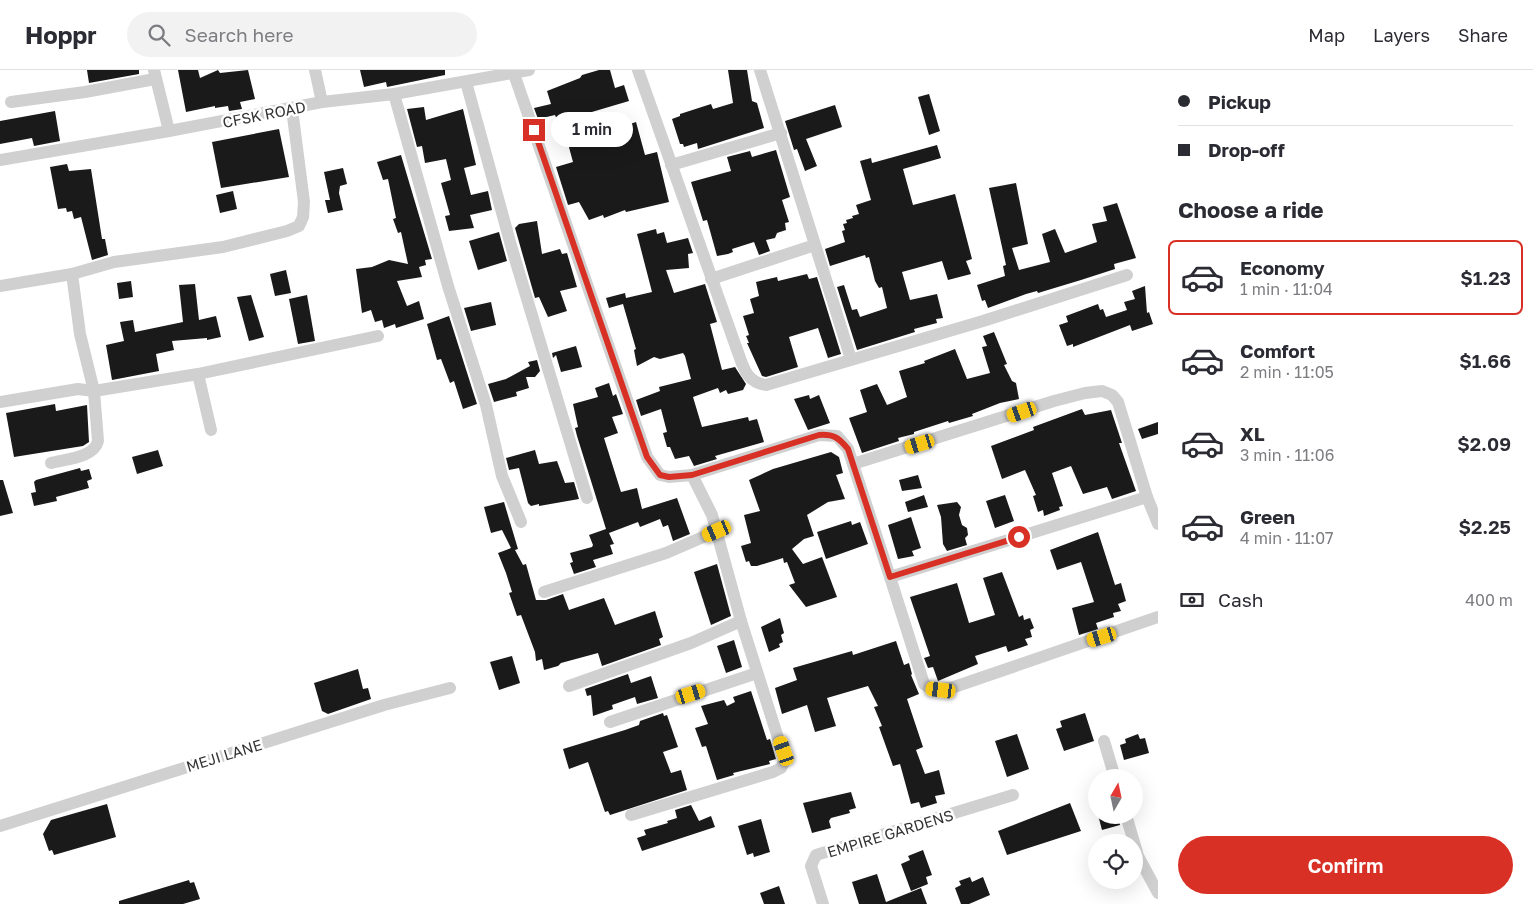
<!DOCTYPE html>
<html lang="en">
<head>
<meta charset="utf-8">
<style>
  :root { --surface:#fff; --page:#f2f2f3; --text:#2b2b33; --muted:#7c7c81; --line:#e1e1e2; --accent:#d93025 }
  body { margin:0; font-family:"Golos Text",sans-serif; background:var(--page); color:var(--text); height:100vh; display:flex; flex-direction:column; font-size:19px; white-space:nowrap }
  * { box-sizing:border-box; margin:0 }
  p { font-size:16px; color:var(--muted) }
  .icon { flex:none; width:28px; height:28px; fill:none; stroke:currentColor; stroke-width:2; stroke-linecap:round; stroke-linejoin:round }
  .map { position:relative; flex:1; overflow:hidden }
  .sheet { display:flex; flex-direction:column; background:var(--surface); width:375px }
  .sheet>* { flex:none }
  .banner { display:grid; align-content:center; height:110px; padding:0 20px; background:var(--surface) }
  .needle { width:32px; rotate:9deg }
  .fabs { position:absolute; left:1088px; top:699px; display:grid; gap:10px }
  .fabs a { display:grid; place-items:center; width:55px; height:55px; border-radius:50%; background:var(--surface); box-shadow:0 5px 20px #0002; font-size:25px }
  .end { position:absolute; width:22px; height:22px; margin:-11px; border:6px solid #d93025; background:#fff; box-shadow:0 0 0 2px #fff }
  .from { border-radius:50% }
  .bubble { position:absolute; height:35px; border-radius:18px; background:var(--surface); box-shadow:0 5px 20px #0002; font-size:16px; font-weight:600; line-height:35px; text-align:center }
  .car { position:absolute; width:15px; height:30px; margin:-15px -8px; border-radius:6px; box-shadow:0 0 4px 1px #0007; background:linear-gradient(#f5c518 24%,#345 0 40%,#f5c518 0 76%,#345 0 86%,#f5c518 0) }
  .banner b { display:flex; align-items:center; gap:18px; height:48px; font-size:19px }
  .banner b+b { border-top:1px solid var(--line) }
  .banner i { width:12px; height:12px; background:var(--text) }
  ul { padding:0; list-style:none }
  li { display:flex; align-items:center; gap:15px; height:75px; margin:0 10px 8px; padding:0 10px; border:2px solid transparent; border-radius:8px }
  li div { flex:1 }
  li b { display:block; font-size:19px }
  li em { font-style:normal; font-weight:600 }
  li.selected { border-color:var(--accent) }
  li>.icon { width:45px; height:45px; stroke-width:1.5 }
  h2 { padding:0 20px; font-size:22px; line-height:60px }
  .pay { display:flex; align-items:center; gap:12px; height:55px; padding:0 20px; font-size:19px }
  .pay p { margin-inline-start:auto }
  .primary-button { display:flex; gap:10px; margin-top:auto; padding:10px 20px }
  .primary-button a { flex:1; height:58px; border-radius:30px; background:var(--accent); color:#fff; font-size:20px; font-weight:600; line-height:58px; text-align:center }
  header { display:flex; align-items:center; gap:30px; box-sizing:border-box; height:70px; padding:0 25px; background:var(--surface); border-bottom:1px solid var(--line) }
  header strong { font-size:24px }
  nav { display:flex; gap:28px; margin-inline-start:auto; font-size:18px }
  .search { width:350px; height:45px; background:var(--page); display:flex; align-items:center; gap:12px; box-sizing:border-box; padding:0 18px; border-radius:28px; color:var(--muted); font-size:19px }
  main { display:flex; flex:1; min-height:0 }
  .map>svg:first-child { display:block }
  .building { fill:#1a1a1a }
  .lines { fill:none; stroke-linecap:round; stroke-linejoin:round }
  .street { stroke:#d0d0d0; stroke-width:12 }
  .route { stroke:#d93025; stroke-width:6 }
  .labels { text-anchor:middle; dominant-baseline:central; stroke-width:5; stroke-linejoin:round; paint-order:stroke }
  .street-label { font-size:15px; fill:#333; stroke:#fff }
</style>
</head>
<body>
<header>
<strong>Hoppr</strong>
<div class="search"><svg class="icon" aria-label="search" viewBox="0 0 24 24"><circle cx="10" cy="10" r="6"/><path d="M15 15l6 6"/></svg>Search here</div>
<nav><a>Map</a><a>Layers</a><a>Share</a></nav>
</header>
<main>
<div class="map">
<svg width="1158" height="834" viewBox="0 0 1158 834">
  <rect width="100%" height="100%" fill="#fff"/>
  <g class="building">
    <path d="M87,0h52v4l-50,9z"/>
    <path d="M178,0h20l2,8 18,-8 2,3 28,-3 7,29 -15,3 2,7 -13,2 -1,-5 -13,2v-2l-29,6z"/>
    <path d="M360,0h85v5l-58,12 -1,-5 -22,5z"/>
    <path d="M599,0h11l5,18 9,-3 5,16 -71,21 -3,-7 -17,4 -4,-11 17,-4 -4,-13 33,-13 2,-3z"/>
    <path d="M728,0h19l5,31 5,2 7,25 -66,21 -1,-6 -13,4 -1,-3h-3l-8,-25 8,-3v-2l31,-10 2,5 20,-6z"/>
    <path d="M929,24l11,37 -11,4 -11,-38z"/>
    <path d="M835,35l7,22 -36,12 11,27 -12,5 -8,-22 -3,1 -9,-29z"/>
    <path d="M424,37l2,13 37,-11 13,56 -12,3 7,27 17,-4 4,19 -22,5 4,13 -25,3 -4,-15 5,-1 -9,-32 10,-3 -5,-21 -21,4 -3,-17 -5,1 -10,-38z"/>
    <path d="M55,41l5,30 -26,5 -2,-8 -32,6v-23z"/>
    <path d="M636,52l9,33 12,-3 12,50 -43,10 -1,-2 -21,8 -1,-3 -14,5 -10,-18 -11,3 -12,-38 17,-5 -6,-22 32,-9 1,3z"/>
    <path d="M279,59l10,48 -68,11 -9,-46z"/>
    <path d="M937,75l4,13 -38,11 10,36 42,-11 17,65 -6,2 5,13 -23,6 -6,-19 -40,11 8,28 27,-6 6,24 -7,1 1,4 -23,6 1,3 -58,18 -20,-63 7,-2 8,25 5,-1 3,8 27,-9 -5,-21 -3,1 -4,-7 -6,-24 -3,1 -1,-3 -35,11 -5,-17 20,-7 -3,-11 3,-1 -2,-6 4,-1 -1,-3 7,-2 -1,-2 7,-2 -3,-9 15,-5 -11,-39 11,-3 1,5z"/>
    <path d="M776,80l14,47 -8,3 7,22 -4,1 1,7 -9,3 -2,5 -9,2 4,11 -11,4 -5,-13 -22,7 1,3 -5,2 -11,2 -10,-36 -4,1 -12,-39 40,-11 -4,-14 23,-6 2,6z"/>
    <path d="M401,85l31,104 -7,1 1,5 -7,2 3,10 -25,4 10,25 12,-5 5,18 -28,9 -1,-4 -11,4 -2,-8 -7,2 -4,-12 -9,3 -6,-44 16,-2 17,-7 19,4 -7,-32 -3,1 -5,-14 3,-1 -8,-39 -5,1 -6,-18z"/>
    <path d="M67,94l2,7 22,-2 11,70h3l3,16 -16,5 -11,-43 -7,2 -2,-8 -5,1 -1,-4 -8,1 -8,-42z"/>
    <path d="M343,98l4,16 -7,2 -1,7 4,17 -15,3 -3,-13h5l-6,-28z"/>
    <path d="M1016,113l12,61 -16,4 7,22 31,-8 -8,-28 13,-5 10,24 32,-11 -5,-18 15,-3 -4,-14 14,-4 19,55 -22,6 1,5 -34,11 -43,13 -1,-2 -11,3 -38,14 -3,-8 -3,1 -5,-16 28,-9 -2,-10 3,-1 -17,-77z"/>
    <path d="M233,121l4,18 -17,4 -4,-18z"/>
    <path d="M537,151l5,33 18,-5 2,5 5,-1 10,34 -17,4 7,20 -19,6 -9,-20 -4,1 -20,-70 4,-4z"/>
    <path d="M656,159l1,5 7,-2 3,11 21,-5 5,15 -5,1 1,14 -23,2 8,23 31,-9 12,38 -7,2 12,46 13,-3 11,17 -3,6 -15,4 -2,-4 -6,3 -2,-5 -25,9 9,30 46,-10 1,4 8,-2 7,23 -49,14 2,3 -23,7 -5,-10 -14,3 -5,-12h-3l-4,-14 4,-1 -6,-23 -20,7 -5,-16 24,-9 -1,-4 32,-8 -6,-23 -2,-3 -23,6 -6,-2 -17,9 -3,-16 2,-1 -13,-45 -14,4 -3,-10 19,-5 1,5 26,-6 -15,-58z"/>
    <path d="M499,162l8,29 -29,9 -9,-29z"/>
    <path d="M286,200l5,23 -16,3 -5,-22z"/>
    <path d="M807,204l2,5 8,-2 24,77 -13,4 -10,-30 -29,9 9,30 -32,10 -4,-1 -15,-33h2l-3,-7 3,-1 -6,-19 11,-3 -4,-14 9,-3 -3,-14 21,-5 1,4z"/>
    <path d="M131,211l2,16 -14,2 -2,-16z"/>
    <path d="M195,214l4,36 17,-4 5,21 -14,3v-2l-35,3 2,9 -18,4 3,17 -47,9 -6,-35 18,-4 -4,-19 13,-2 2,12 48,-10 -4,-37z"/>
    <path d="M1145,216l2,27 2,-1 4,12 -21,7 -2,-6 -57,22v-3l-6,2 -8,-21 9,-3 -2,-6 32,-12 2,6 3,-1 3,8 21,-7 -3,-8 11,-3 -3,-8z"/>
    <path d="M251,225l13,42 -15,4 -12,-44z"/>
    <path d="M307,225l8,46 -17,3 -9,-45z"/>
    <path d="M491,232l5,23 -25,6 -7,-23z"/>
    <path d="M449,246l28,88 -14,5 -9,-28 -4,2 -9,-24 -4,1 -10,-36z"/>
    <path d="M994,262l13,32 -3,1 8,16 4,2 3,16 -19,4 -28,11 1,2 -24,7 -1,-2 -34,11v2l-16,4 1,3 -37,12 -13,-35 18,-6 -7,-22 17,-6 10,21 20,-8 -8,-26 26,-8 -1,-2 31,-12 12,30 23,-6 -8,-26 5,-1 -4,-10z"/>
    <path d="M576,276l6,21 -21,5 -5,-17 -3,3 -1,-5z"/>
    <path d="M537,290l3,11 -5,6h-9l3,11 -13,4 1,4 -23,6 -6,-18 18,-5 24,-13 -2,-4z"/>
    <path d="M609,313l4,13 3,-2 7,20 -11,3 6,16 -14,5 17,54 16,-4 5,21 35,-11 13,36 -17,7 -5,-16 -5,2 -3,-8 -20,8 -2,-5 -29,11 5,11 -4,1 3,9 -20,6 3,7 -22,7 -4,-11 3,-1 -3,-9 22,-6 1,-2 -4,-10 17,-6 -29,-93 -2,-8 3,-1 -5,-23 25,-7 -3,-9z"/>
    <path d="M809,325l1,4 9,-4 11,28 -22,7 -14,-31z"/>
    <path d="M55,334l1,7 31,-6 2,37 -6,4 -69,11 -8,-44z"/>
    <path d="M1082,339l3,6 26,-5 11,33h-3l17,48 -24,8 -5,-12 -24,7 -12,-28 -19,7 11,33 -4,1 1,3 -16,6 -1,-6 -5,2 -5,-16 3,-1 -11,-25 -23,9 -11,-33 43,-16 -1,-3z"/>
    <path d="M1158,352v12l-16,5 -4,-10z"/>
    <path d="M158,380l5,16 -26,8 -5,-17z"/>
    <path d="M535,380l4,14 18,-3 8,22 9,-1 5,17 -40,7v-2l-8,2 -3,-3 -9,-35 -10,2 -3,-12z"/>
    <path d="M831,382l8,5 4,16 -7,2 9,24 -17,3 -21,13 7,21 -10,3 -12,10 11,15 19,-7 15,40 -31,10 -17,-22 6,-2 -8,-21 -3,1 -1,-5 -26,8h-6l-2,-5 -3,1 -5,-16 10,-3 -7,-28 16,-4 -11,-31 24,-11z"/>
    <path d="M80,398l1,3 8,-2 3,10 -5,2 2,7 -33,9 1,4 -23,5 -3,-13 5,-1 -2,-10 2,-2z"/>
    <path d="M918,405l4,13 -20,3 -3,-11z"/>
    <path d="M0,410h3l10,33 -13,3z"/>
    <path d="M924,425l4,12 -20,5 -3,-10z"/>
    <path d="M1005,425l9,26 -19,7 -9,-27z"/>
    <path d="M504,432l14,47 -3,1 8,15 3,-1 10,36h10l17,-6 6,16 35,-12 11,27 40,-14 8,26 -4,2 2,6 -59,21 -4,-13 -37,10 -3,3 -14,4 -2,-11 -6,2 -1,-9 -14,-37 -4,1 -8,-23 3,-1 -6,-19 -8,-20 13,-5 -9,-18 -11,3 -7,-26z"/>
    <path d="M957,432l4,5 -2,8 3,10 5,3 1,7 -3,3 2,7 -20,6 -4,-7 -2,-27 -4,-12z"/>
    <path d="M911,447l10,31 -9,3 2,5 -16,3 -10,-34z"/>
    <path d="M851,451l1,4 8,-3 8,22 -42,15 -9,-27z"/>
    <path d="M1098,462l17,53 6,-2 5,18 -8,3 3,7 -8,2 1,4 -18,6 2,6 -19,6 -7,-27 22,-6 -13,-40 -24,8 -7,-20z"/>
    <path d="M717,494l14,52 -20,9 -17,-53z"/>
    <path d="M1002,502l17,45 4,-2 1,5 6,-2 4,10 -4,2 2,7 -7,2 3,6 -20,7 -2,-6 -31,10 3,8 -40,17 -5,-14 -5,1 -4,-10 6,-2 -20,-59 47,-14 12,40 26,-8 -12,-37z"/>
    <path d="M780,548l4,15 -3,2 2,7 -4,2 1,3 -11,5 -8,-25z"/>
    <path d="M734,570l8,27 -16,6 -9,-27z"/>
    <path d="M896,571l8,24 5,-2 3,11 -1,1 8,19 -12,5 16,48 -7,3 9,24 14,-4 6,24 -10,2 2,7 -16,5 -2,-6 -8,2 -11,-40 -7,2 -14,-39 3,-1 -8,-19 4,-1 -10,-20 -41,12 9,28 -21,6 -8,-27 -25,9 -7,-26 22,-8 -4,-12 59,-17 1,4z"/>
    <path d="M512,586l8,27 -21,7 -9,-28z"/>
    <path d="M358,599l5,20 5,-1 3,11 -43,15 -6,-3 -8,-28z"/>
    <path d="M628,604l3,9 20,-7 7,22 -21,6 -2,-7 -23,8 1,4 -20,7 -2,-21 -4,1 -2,-7z"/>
    <path d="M751,621l16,49 3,-1 6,20 -7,2 1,3 -37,9 1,2 -17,5 -11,-34 -4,1 -7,-19 13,-4 -7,-18 23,-6 3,6 8,-4 -2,-5z"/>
    <path d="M663,643l1,3 3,-1 11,32 -15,5 8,21 10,-3 6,20 -77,25 -2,-4 -3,1 -17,-50 -19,7 -6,-20 62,-19 14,-5 1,-4z"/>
    <path d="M1085,643l9,28 -30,10 -8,-22 6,-2 -2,-6z"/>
    <path d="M1017,664l12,35 -22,8 -12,-36z"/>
    <path d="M1138,664l2,5 5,-1 4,15 -25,7 -4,-15 6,-2 -1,-4z"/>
    <path d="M851,722l5,16 -7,2 1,3 -19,5 -2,3 2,7 -19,5 -9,-30z"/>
    <path d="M1070,733l11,28 -74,24 -9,-24z"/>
    <path d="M107,734l9,33 -62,18 -2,-5 -3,1 -6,-17 8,-14z"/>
    <path d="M691,735l8,16 12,-5 4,11 -73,24 -5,-13 9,-3 -2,-5 24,-7 -1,-2 10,-3 -2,-8z"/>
    <path d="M1098,745h20l2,10 -18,5z"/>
    <path d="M761,749l9,33 -16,5 -1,-4 -6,2 -9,-29z"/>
    <path d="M923,780l9,25 -6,2 2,7 -17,7 -10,-27 9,-4 -2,-4z"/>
    <path d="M877,804l9,28 35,-14 6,16h-68l-7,-22z"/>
    <path d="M970,807l2,5 11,-5 7,18 -21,9h-8l-6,-16 6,-3 -2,-4z"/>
    <path d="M189,810l1,3 4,-1 6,17 -17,5h-64v-3z"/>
    <path d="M779,816l6,18h-21l-4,-11z"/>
  </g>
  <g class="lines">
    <g class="street">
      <path d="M154,0l15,61"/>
      <path d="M315,0l7,32"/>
      <path d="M638,0l98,277c7,18 9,35 30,38l217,-64 144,-46"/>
      <path d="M760,0l91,289"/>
      <path d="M514,4l133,383 13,18 9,2 23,-2 127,-40 18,1 11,13 42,128 257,-80"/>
      <path d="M466,12l46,167 75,249"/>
      <path d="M394,24l54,192 38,119 16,71 19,46"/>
      <path d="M11,32l74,-10 70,-13"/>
      <path d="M0,90l169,-29 153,-29 72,-8 135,-24"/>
      <path d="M671,95l110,-32"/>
      <path d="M711,209l104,-34"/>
      <path d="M0,216l72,-12 42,-12 109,-15 64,-16 12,-5 4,-9 1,-15 -12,-93"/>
      <path d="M198,304l180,-38"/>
      <path d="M0,332l78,-13 16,2 104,-17 13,56"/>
      <path d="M51,393c14,-4 43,-5 47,-22l-4,-50 -14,-57 -8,-60"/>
      <path d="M853,394l201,-63 31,-8 17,-2 10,4 6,7 29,95 11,27"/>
      <path d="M890,507l34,107c10,8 18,6 30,3l204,-70"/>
      <path d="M544,522l122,-39 51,-22"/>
      <path d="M569,616l122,-43 50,-22"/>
      <path d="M610,652l147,-49"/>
      <path d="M1104,671l11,37"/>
      <path d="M631,745l142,-43 8,-4 4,-8 -44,-139 -29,-106 -20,-40"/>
      <path d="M1126,745l12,41 20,37"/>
      <path d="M0,756l384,-121 66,-17"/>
      <path d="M823,834l-12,-38 5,-11 197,-60"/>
    </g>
  </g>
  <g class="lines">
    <path class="route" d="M534,60l113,327 13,18 9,2 23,-2 127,-40c15,-1 20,3 29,14l42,128 129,-40"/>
  </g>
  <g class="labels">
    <g class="street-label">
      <text transform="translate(264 44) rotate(-11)">CFSK ROAD</text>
      <text transform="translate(224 685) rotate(-17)">MEJI LANE</text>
      <text transform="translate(890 763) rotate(-17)">EMPIRE GARDENS</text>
    </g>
  </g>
</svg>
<div class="fabs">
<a><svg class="needle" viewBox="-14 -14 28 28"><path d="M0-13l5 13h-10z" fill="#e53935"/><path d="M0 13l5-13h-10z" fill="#7c7c81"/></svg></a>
<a><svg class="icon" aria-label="locate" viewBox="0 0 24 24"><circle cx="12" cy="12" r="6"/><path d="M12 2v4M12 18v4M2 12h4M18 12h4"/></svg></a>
</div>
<i class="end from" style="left:1019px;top:467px"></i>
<i class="end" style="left:534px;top:60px"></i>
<div class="bubble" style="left:551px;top:42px;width:82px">1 min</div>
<i class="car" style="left:1022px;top:342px;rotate:251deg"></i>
<i class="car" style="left:920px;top:374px;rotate:253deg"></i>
<i class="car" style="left:717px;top:461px;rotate:247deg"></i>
<i class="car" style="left:1102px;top:567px;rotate:253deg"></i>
<i class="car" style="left:941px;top:620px;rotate:277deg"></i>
<i class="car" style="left:691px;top:624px;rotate:73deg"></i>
<i class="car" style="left:784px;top:681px;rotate:341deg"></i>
</div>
<section class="sheet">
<div class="banner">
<b><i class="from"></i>Pickup</b>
<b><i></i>Drop-off</b>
</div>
<h2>Choose a ride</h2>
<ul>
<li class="selected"><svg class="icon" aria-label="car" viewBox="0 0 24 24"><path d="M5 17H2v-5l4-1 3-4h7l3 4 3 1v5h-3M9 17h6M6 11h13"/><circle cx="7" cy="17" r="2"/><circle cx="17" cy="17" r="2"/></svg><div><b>Economy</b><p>1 min · 11:04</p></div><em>$1.23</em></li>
<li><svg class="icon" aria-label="car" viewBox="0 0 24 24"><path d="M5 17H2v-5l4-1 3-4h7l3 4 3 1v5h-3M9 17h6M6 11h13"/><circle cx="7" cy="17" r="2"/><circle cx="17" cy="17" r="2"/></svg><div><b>Comfort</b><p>2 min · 11:05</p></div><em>$1.66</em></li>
<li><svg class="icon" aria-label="car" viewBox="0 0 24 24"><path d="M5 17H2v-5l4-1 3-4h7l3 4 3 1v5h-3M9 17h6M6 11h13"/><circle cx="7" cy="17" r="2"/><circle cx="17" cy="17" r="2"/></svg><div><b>XL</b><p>3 min · 11:06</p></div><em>$2.09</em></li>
<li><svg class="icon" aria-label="car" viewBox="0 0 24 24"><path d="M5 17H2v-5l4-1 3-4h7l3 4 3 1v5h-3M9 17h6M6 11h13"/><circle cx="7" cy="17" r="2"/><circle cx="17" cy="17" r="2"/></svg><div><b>Green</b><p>4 min · 11:07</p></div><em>$2.25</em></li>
</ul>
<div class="pay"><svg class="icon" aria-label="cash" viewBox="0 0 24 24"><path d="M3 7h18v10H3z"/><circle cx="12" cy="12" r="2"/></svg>Cash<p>400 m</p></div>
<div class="primary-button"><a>Confirm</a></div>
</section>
</main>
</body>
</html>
